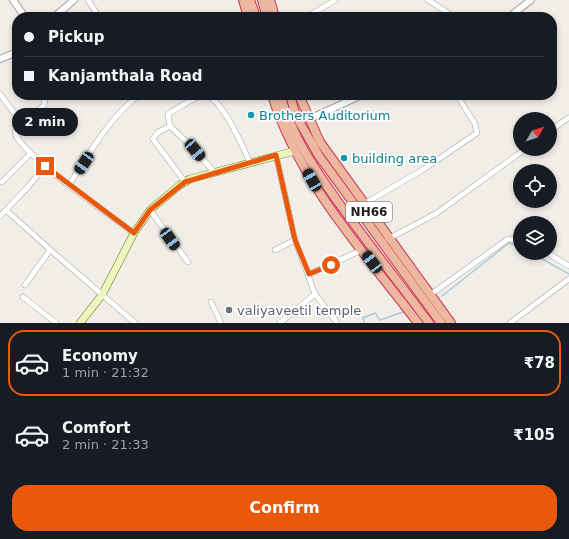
<!DOCTYPE html>
<html lang="en">
<head>
<meta charset="utf-8">
<style>
  :root { --surface:#171b24; --page:#242831; --text:#f1f3f6; --muted:#9ea1a6; --line:#363941; --accent:#ea580c }
  body { margin:0; font-family:"DejaVu Sans",sans-serif; background:var(--page); color:var(--text); height:100vh; display:flex; flex-direction:column; font-size:15px; white-space:nowrap }
  * { box-sizing:border-box; margin:0 }
  p { font-size:13px; color:var(--muted) }
  .icon { flex:none; width:22px; height:22px; fill:none; stroke:currentColor; stroke-width:2; stroke-linecap:round; stroke-linejoin:round }
  .map { position:relative; height:323px; overflow:hidden }
  .panel { display:flex; flex-direction:column; background:var(--surface); flex:1 }
  .panel>* { flex:none }
  .banner { position:absolute; left:12px; top:12px; width:545px; height:88px; border-radius:16px; box-shadow:0 2px 6px #0003; display:grid; align-content:center; height:88px; padding:0 12px; background:var(--surface) }
  .needle { width:26px; rotate:51deg }
  .fabs { position:absolute; left:513px; top:112px; display:grid; gap:8px }
  .fabs a { display:grid; place-items:center; width:44px; height:44px; border-radius:50%; background:var(--surface); box-shadow:0 2px 6px #0003; font-size:20px }
  .end { position:absolute; width:18px; height:18px; margin:-9px; border:5px solid #ea580c; background:#fff; box-shadow:0 0 0 2px #fff }
  .from { border-radius:50% }
  .bubble { position:absolute; height:28px; border-radius:14px; background:var(--surface); box-shadow:0 2px 6px #0003; font-size:13px; font-weight:600; line-height:28px; text-align:center }
  .car { position:absolute; width:12px; height:24px; margin:-12px -6px; border-radius:5px; box-shadow:0 0 3px 1px #0007; background:linear-gradient(#222 24%,#8ab4d8 0 40%,#222 0 76%,#8ab4d8 0 86%,#222 0) }
  .banner b { display:flex; align-items:center; gap:14px; height:38px; font-size:15px }
  .banner b+b { border-top:1px solid var(--line) }
  .banner i { width:10px; height:10px; background:var(--text) }
  ul { padding:7px 0 0; list-style:none }
  li { display:flex; align-items:center; gap:12px; height:66px; margin:0 8px 6px; padding:0 4px; border:2px solid transparent; border-radius:16px }
  li div { flex:1 }
  li b { display:block; font-size:15px }
  li em { font-style:normal; font-weight:600 }
  li.on { border-color:var(--accent) }
  li>.icon { width:36px; height:36px; stroke-width:1.5 }
  .button { display:flex; gap:8px; margin-top:auto; padding:8px 12px }
  .button a { flex:1; height:46px; border-radius:16px; background:var(--accent); color:#fff; font-size:16px; font-weight:600; line-height:46px; text-align:center }
  .map>svg:first-child { display:block }
  .lines { fill:none; stroke-linecap:round; stroke-linejoin:round }
  .stream { stroke:#abcbda; stroke-width:1.5 }
  .minor-casing { stroke:#a4a4a4; stroke-width:6 }
  .tertiary-casing { stroke:#a4a4a4; stroke-width:8 }
  .secondary-casing { stroke:#5d710d; stroke-width:8 }
  .trunk-casing { stroke:#cf3259; stroke-width:10 }
  .minor { stroke:#fff; stroke-width:5 }
  .tertiary { stroke:#fff; stroke-width:6 }
  .secondary { stroke:#eef6bf; stroke-width:7 }
  .trunk { stroke:#ecb8a0; stroke-width:8 }
  .route { stroke:#ea580c; stroke-width:5 }
  .culture-dot { fill:#0f9aa8; stroke:#fff; stroke-width:1.5 }
  .worship-dot { fill:#6b7280; stroke:#fff; stroke-width:1.5 }
  .labels { text-anchor:middle; dominant-baseline:central; stroke-width:3.5; stroke-linejoin:round; paint-order:stroke }
  .shield { fill:#fff; stroke:#636363; stroke-width:1 }
  .shield-label { font-size:12px; font-weight:bold; fill:#202020 }
  .culture-label { font-size:13px; fill:#0d838f; stroke:#fff; text-anchor:start }
  .worship-label { font-size:13px; fill:#5b616d; stroke:#fff; text-anchor:start }
</style>
</head>
<body>
<div class="map">
<svg width="569" height="323" viewBox="0 0 569 323">
  <rect width="100%" height="100%" fill="#f0eee7"/>
  <g class="lines">
    <g class="stream">
      <path d="M440,10l7,7"/>
      <path d="M532,253l37,21"/>
      <path d="M442,296l67,-53 11,4"/>
      <path d="M364,323l-1,-5 12,-5 5,7 23,-8"/>
    </g>
    <g class="minor-casing">
      <g id="minor">
        <path d="M88,0l11,17"/>
        <path d="M428,0l26,17"/>
        <path d="M307,17l28,-17"/>
        <path d="M0,94l22,29 -7,9c1,19 99,86 119,101"/>
        <path d="M22,125l22,-20 1,-7 -3,-3"/>
        <path d="M170,126l-13,7 -4,6 32,43"/>
        <path d="M550,131l18,-13"/>
        <path d="M276,155l19,85 20,54 22,29"/>
        <path d="M214,172l-19,-22 -25,-24 -2,-11 3,-3c6,-3 27,-17 33,-17 18,2 39,52 46,68"/>
        <path d="M2,182l29,-29"/>
        <path d="M69,185c21,-32 39,-66 70,-90"/>
        <path d="M364,204l60,-35 53,-36 -2,-9 -18,-29"/>
        <path d="M6,210l49,44 80,69"/>
        <path d="M150,210l38,52"/>
        <path d="M0,216l28,-29 17,-21"/>
        <path d="M388,239l49,-26 88,-64"/>
        <path d="M275,250l20,-10"/>
        <path d="M548,253l21,13"/>
        <path d="M309,274l53,-24"/>
        <path d="M25,285l25,-35"/>
        <path d="M430,295l78,-56 12,1"/>
        <path d="M23,297l33,26"/>
        <path d="M211,302l10,21"/>
        <path d="M280,323l35,-29"/>
        <path d="M510,323l59,-44"/>
      </g>
    </g>
    <g class="tertiary-casing">
      <g id="tertiary">
        <path d="M13,0l12,17"/>
        <path d="M54,17l20,-17"/>
        <path d="M509,17l22,-17"/>
        <path d="M0,59l17,-7"/>
        <path d="M309,119l53,-24"/>
      </g>
    </g>
    <g class="secondary-casing">
      <path id="secondary" d="M80,323l22,-28 32,-62 16,-23 30,-25 10,-6 105,-28"/>
    </g>
    <g class="trunk-casing">
      <g id="trunk">
        <path d="M243,0l5,17"/>
        <path d="M250,0l6,17"/>
        <path d="M262,0l5,17"/>
        <path d="M270,0l5,17"/>
        <path d="M272,95c27,87 92,157 146,228"/>
        <path d="M280,95c13,43 35,75 61,111 29,40 59,78 88,117"/>
        <path d="M290,95l6,21 23,40 122,167"/>
        <path d="M299,95l21,47 131,181"/>
      </g>
    </g>
    <use href="#minor" class="minor"/>
    <use href="#tertiary" class="tertiary"/>
    <use href="#secondary" class="secondary"/>
    <use href="#trunk" class="trunk"/>
  </g>
  <g class="lines">
    <path class="route" d="M45,166l89,67 16,-23 35,-28 91,-27 19,85 14,34 22,-9"/>
  </g>
  <g class="culture-dot">
    <circle cx="251" cy="115" r="4"/>
    <circle cx="344" cy="158" r="4"/>
  </g>
  <circle class="worship-dot" cx="229" cy="310" r="4"/>
  <g class="labels">
    <rect class="shield" x="346" y="202" width="46" height="20" rx="3"/>
    <g class="shield-label">
      <text x="369" y="212">NH66</text>
    </g>
    <g class="culture-label">
      <text x="259" y="115">Brothers Auditorium</text>
      <text x="352" y="158">building area</text>
    </g>
    <g class="worship-label">
      <text x="237" y="310">valiyaveetil temple</text>
    </g>
  </g>
</svg>
<div class="fabs">
<a><svg class="needle" viewBox="-14 -14 28 28"><path d="M0-13l5 13h-10z" fill="#e53935"/><path d="M0 13l5-13h-10z" fill="#9ea1a6"/></svg></a>
<a><svg class="icon" aria-label="locate" viewBox="0 0 24 24"><circle cx="12" cy="12" r="6"/><path d="M12 2v4M12 18v4M2 12h4M18 12h4"/></svg></a>
<a><svg class="icon" aria-label="layers" viewBox="0 0 24 24"><path d="M12 4l9 5-9 5-9-5zM3 14l9 5 9-5"/></svg></a>
</div>
<i class="end from" style="left:331px;top:265px"></i>
<i class="end" style="left:45px;top:166px"></i>
<div class="bubble" style="left:12px;top:108px;width:66px">2 min</div>
<i class="car" style="left:195px;top:150px;rotate:140deg"></i>
<i class="car" style="left:84px;top:163px;rotate:214deg"></i>
<i class="car" style="left:312px;top:180px;rotate:330deg"></i>
<i class="car" style="left:170px;top:239px;rotate:144deg"></i>
<i class="car" style="left:372px;top:262px;rotate:323deg"></i>
<div class="banner">
<b><i class="from"></i>Pickup</b>
<b><i></i>Kanjamthala Road</b>
</div>
</div>
<section class="panel">
<ul>
<li class="on"><svg class="icon" aria-label="car" viewBox="0 0 24 24"><path d="M5 17H2v-5l4-1 3-4h7l3 4 3 1v5h-3M9 17h6M6 11h13"/><circle cx="7" cy="17" r="2"/><circle cx="17" cy="17" r="2"/></svg><div><b>Economy</b><p>1 min · 21:32</p></div><em>₹78</em></li>
<li><svg class="icon" aria-label="car" viewBox="0 0 24 24"><path d="M5 17H2v-5l4-1 3-4h7l3 4 3 1v5h-3M9 17h6M6 11h13"/><circle cx="7" cy="17" r="2"/><circle cx="17" cy="17" r="2"/></svg><div><b>Comfort</b><p>2 min · 21:33</p></div><em>₹105</em></li>
</ul>
<div class="button"><a>Confirm</a></div>
</section>
</body>
</html>
